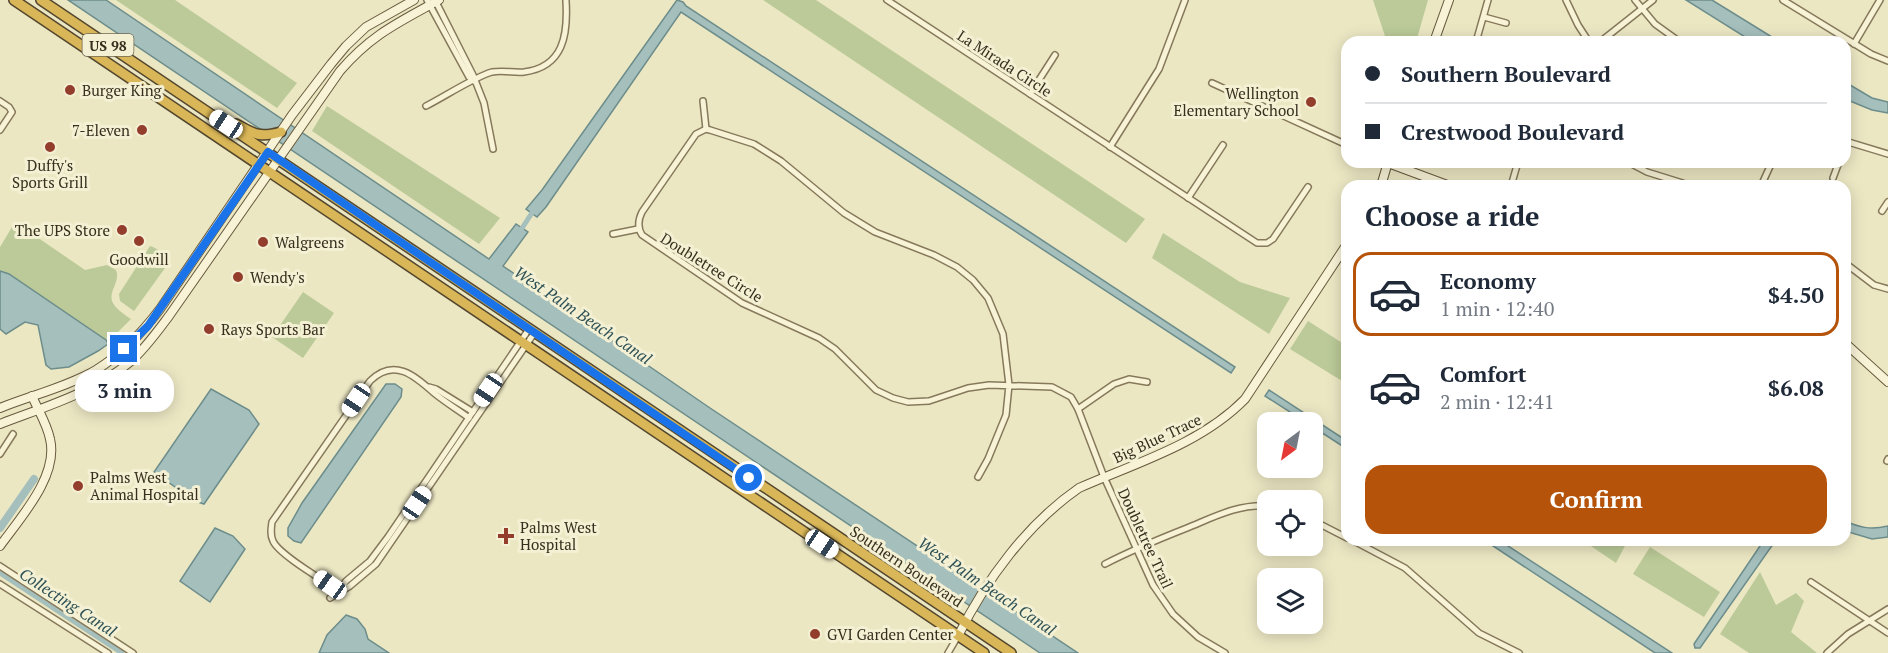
<!DOCTYPE html>
<html lang="en">
<head>
<meta charset="utf-8">
<style>
  :root { --surface:#fff; --page:#f2f2f3; --text:#1f2937; --muted:#747a83; --line:#e0e1e3; --accent:#b45309 }
  body { margin:0; font-family:"PT Serif",serif; background:var(--page); color:var(--text); height:100vh; display:flex; flex-direction:column; font-size:22px; white-space:nowrap }
  * { box-sizing:border-box; margin:0 }
  p { font-size:20px; color:var(--muted) }
  .icon { flex:none; width:33px; height:33px; fill:none; stroke:currentColor; stroke-width:2; stroke-linecap:round; stroke-linejoin:round }
  .map { position:relative; flex:1; overflow:hidden }
  .drawer { position:absolute; left:1341px; top:180px; width:510px; height:366px; display:flex; flex-direction:column; background:var(--surface); border-radius:18px; box-shadow:0 3px 15px #0003 }
  .drawer>* { flex:none }
  .guide { position:absolute; left:1341px; top:36px; width:510px; height:132px; border-radius:18px; box-shadow:0 3px 15px #0003; display:grid; align-content:center; height:132px; padding:0 24px; background:var(--surface) }
  .needle { width:39px; rotate:212deg }
  .buttons { position:absolute; left:1257px; top:412px; display:grid; gap:12px }
  .buttons a { display:grid; place-items:center; width:66px; height:66px; border-radius:12px; background:var(--surface); box-shadow:0 3px 15px #0003; font-size:30px }
  .end { position:absolute; width:27px; height:27px; margin:-14px; border:8px solid #1a73e8; background:#fff; box-shadow:0 0 0 3px #fff }
  .from { border-radius:50% }
  .bubble { position:absolute; height:42px; border-radius:18px; background:var(--surface); box-shadow:0 3px 15px #0003; font-size:20px; font-weight:600; line-height:42px; text-align:center }
  .car { position:absolute; width:18px; height:36px; margin:-18px -9px; border-radius:8px; box-shadow:0 0 4px 2px #0007; background:linear-gradient(#fff 24%,#345 0 40%,#fff 0 76%,#345 0 86%,#fff 0) }
  .guide b { display:flex; align-items:center; gap:21px; height:57px; font-size:22px }
  .guide b+b { border-top:2px solid var(--line) }
  .guide i { width:15px; height:15px; background:var(--text) }
  ul { padding:0; list-style:none }
  li { display:flex; align-items:center; gap:18px; height:84px; margin:0 12px 9px; padding:0 12px; border:3px solid transparent; border-radius:18px }
  li div { flex:1 }
  li b { display:block; font-size:22px }
  li em { font-style:normal; font-weight:600 }
  li.active { border-color:var(--accent) }
  li>.icon { width:54px; height:54px; stroke-width:1.5 }
  h2 { padding:0 24px; font-size:27px; line-height:72px }
  .action { display:flex; gap:12px; margin-top:auto; padding:12px 24px }
  .action a { flex:1; height:69px; border-radius:18px; background:var(--accent); color:#fff; font-size:24px; font-weight:600; line-height:69px; text-align:center }
  .map>svg:first-child { display:block }
  .green { fill:#bbca98 }
  .water { fill:#a5bfbc; stroke:#6c8d8b; stroke-width:1.5 }
  .lines { fill:none; stroke-linecap:round; stroke-linejoin:round }
  .canal { stroke:#a5bfbc; stroke-width:5 }
  .river { stroke:#a5bfbc; stroke-width:8 }
  .street-casing { stroke:#86795b; stroke-width:8 }
  .secondary-casing { stroke:#685a3e; stroke-width:10 }
  .highway-casing { stroke:#54472f; stroke-width:12 }
  .street { stroke:#f8f3d6; stroke-width:5 }
  .secondary { stroke:#f8f3d6; stroke-width:8 }
  .highway { stroke:#d9b657; stroke-width:9 }
  .route { stroke:#1a73e8; stroke-width:8 }
  .poi-dot { fill:#933e2d; stroke:#f4f0d3; stroke-width:2 }
  .labels { text-anchor:middle; dominant-baseline:central; stroke-width:6; stroke-linejoin:round; paint-order:stroke }
  .shield { fill:#f4f0d3; stroke:#706854; stroke-width:1.5 }
  .shield-label { font-size:14px; font-weight:bold; fill:#372e1e }
  .street-label { font-size:15px; fill:#372e1e; stroke:#f4f0d3 }
  .poi-label { font-size:15px; fill:#372e1e; stroke:#f4f0d3; text-anchor:start }
  .water-label { font-size:16px; font-style:italic; fill:#2e5156; stroke:#f4f0d3 }
</style>
</head>
<body>
<div class="map">
<svg width="1888" height="653" viewBox="0 0 1888 653">
  <rect width="100%" height="100%" fill="#ece7c3"/>
  <g class="green">
    <path d="M116,0h59l122,83 -20,25z"/>
    <path d="M763,0h53l329,219 -19,24z"/>
    <path d="M1373,0h55l-12,42h-29z"/>
    <path d="M327,106l173,112 -21,26 -167,-113z"/>
    <path d="M15,222l70,48 22,-5 9,5c5,12 -9,22 -3,33 3,6 12,12 18,16l-23,23 -99,-68 -9,-3v-24z"/>
    <path d="M1163,233l77,49 50,16 -21,36 -117,-76z"/>
    <path d="M150,246l3,1 14,8 -2,13 -31,43 -14,-10 -1,-7z"/>
    <path d="M303,292l31,21 -31,45 -31,-21z"/>
    <path d="M1308,321l39,25v38l-57,-35z"/>
    <path d="M1582,540h46l-12,23z"/>
    <path d="M1650,547l70,45 -16,25 -71,-43z"/>
    <path d="M1760,572l16,33 20,-12 8,8 -13,31 26,21h-68l-29,-19z"/>
  </g>
  <g class="water">
    <path d="M68,0h38l383,259 27,-35 12,8 -25,34 207,142 368,245h-38z"/>
    <path d="M677,0l6,2 3,4 549,361 -4,6 -550,-361 -135,195 -9,10 -11,-8 16,-19z"/>
    <path d="M1686,0h26l68,42h-27z"/>
    <path d="M1845,82l27,16 16,4v11l-16,-3 -27,-11z"/>
    <path d="M0,271l9,3 97,66 2,4 -10,7 -29,16 -18,2 -5,-4 -8,-40 -13,-3 -19,12 -6,-5z"/>
    <path d="M386,384h9l7,5 -1,8 -100,146 -7,-2 -6,-5v-8l14,-25z"/>
    <path d="M211,389l38,21 10,14 -55,80 -9,-3 -41,-29z"/>
    <path d="M1269,390l78,51v8l-34,-22 -1,-4h-5l-42,-27z"/>
    <path d="M1845,521c16,7 26,9 43,5v11l-16,2 -27,-8z"/>
    <path d="M215,528l18,8 12,13 -35,53 -30,-21z"/>
    <path d="M1484,540h15l173,113h-17z"/>
    <path d="M1764,540h12l-76,108h-5l-1,-4z"/>
    <path d="M346,615l11,4 8,10 3,10 21,14h-70l8,-18z"/>
  </g>
  <g class="lines">
    <g class="canal">
      <path d="M519,233l16,-25"/>
      <path d="M0,573l122,80"/>
    </g>
    <path class="river" d="M0,528l34,-49"/>
    <g class="street-casing">
      <g id="street">
        <path d="M427,0l42,77 5,4"/>
        <path d="M435,0l38,75 11,28 9,46"/>
        <path d="M887,0l370,243h10l6,-4 35,-52"/>
        <path d="M1566,0l12,25 11,17"/>
        <path d="M1635,0l20,24 25,18"/>
        <path d="M1783,0l88,54 17,7"/>
        <path d="M1484,17l22,6"/>
        <path d="M1476,42l12,-42"/>
        <path d="M1600,42l53,-42"/>
        <path d="M1854,44l26,-44"/>
        <path d="M1212,83l135,62"/>
        <path d="M1030,94l25,-39"/>
        <path d="M0,101l9,6 3,5 -12,18"/>
        <path d="M703,101l3,28"/>
        <path d="M426,106c18,-9 48,-29 66,-34 11,-2 22,1 32,0 40,-5 44,-38 42,-71"/>
        <path d="M1845,141l43,13"/>
        <path d="M1110,147l49,-78 26,-69"/>
        <path d="M1628,162l19,10 45,14"/>
        <path d="M1833,178l6,-16"/>
        <path d="M1511,186l7,-24"/>
        <path d="M1761,186l11,-24"/>
        <path d="M1188,198l35,-53"/>
        <path d="M1882,211l6,-9"/>
        <path d="M613,234l25,-5"/>
        <path d="M1845,263l29,22 14,4"/>
        <path d="M429,387l7,2 37,23"/>
        <path d="M1078,409l36,-25 15,-5 18,3"/>
        <path d="M0,454l13,-20"/>
        <path d="M1887,461l1,-2"/>
        <path d="M978,477l10,-18 18,-44 3,-30 -6,-51 -15,-36 -15,-18 -16,-13 -23,-12 -59,-23 -31,-19 -63,-52 -27,-17 -44,-14 -4,-1 -10,5 -54,78c-4,8 -5,15 0,23l100,68 77,35 16,11 41,41 17,8 15,4 21,-1 39,-13 21,-3 63,2 19,10 7,12 26,68 49,108 20,29 25,23 27,16"/>
        <path d="M1312,520l35,18"/>
        <path d="M1352,540l53,28 74,65 40,20"/>
        <path d="M1105,564c27,-14 54,-25 82,-36 27,-11 51,-24 81,-22"/>
        <path d="M0,566l133,87"/>
        <path d="M1811,582l77,51"/>
        <path d="M0,584l108,69"/>
        <path d="M340,590l6,-9 24,-20 18,-24 141,-208"/>
        <path d="M339,591c-14,-10 -60,-36 -66,-50 -3,-6 -2,-12 -1,-19l98,-141c24,-24 45,-5 64,12 11,9 24,17 35,25"/>
        <path d="M330,598l20,-12 26,-22 159,-232"/>
        <path d="M948,653l10,-17"/>
        <path d="M1827,653l21,-19 40,-25"/>
      </g>
    </g>
    <g class="secondary-casing">
      <g id="secondary">
        <path d="M1434,42l15,-42"/>
        <path d="M1388,163l62,23"/>
        <path d="M1381,186l7,-24"/>
        <path d="M1845,343l43,39"/>
        <path d="M0,408c30,-12 69,-22 96,-38 26,-16 46,-37 64,-61l132,-194 39,-51 15,-18 20,-19 48,-27"/>
        <path d="M0,424c44,-17 93,-31 130,-62 15,-13 27,-30 39,-46l171,-245c32,-37 58,-48 99,-71"/>
        <path d="M0,546c20,-28 59,-70 50,-107 -3,-15 -12,-29 -18,-43"/>
        <path d="M958,636c28,-56 69,-112 121,-148 57,-25 122,-44 166,-89l102,-155"/>
      </g>
    </g>
    <g class="highway-casing">
      <g id="highway">
        <path d="M14,0l970,653"/>
        <path d="M41,0l970,653"/>
        <path d="M236,124c18,10 23,14 45,8"/>
      </g>
    </g>
    <use href="#street" class="street"/>
    <use href="#secondary" class="secondary"/>
    <use href="#highway" class="highway"/>
  </g>
  <g class="lines">
    <path class="route" d="M124,349l24,-23 120,-174 481,326"/>
  </g>
  <g class="poi-dot">
    <circle cx="70" cy="90" r="6"/>
    <circle cx="1311" cy="102" r="6"/>
    <circle cx="142" cy="130" r="6"/>
    <circle cx="50" cy="147" r="6"/>
    <circle cx="122" cy="230" r="6"/>
    <circle cx="139" cy="241" r="6"/>
    <circle cx="263" cy="242" r="6"/>
    <circle cx="238" cy="277" r="6"/>
    <circle cx="209" cy="329" r="6"/>
    <circle cx="78" cy="486" r="6"/>
    <path d="M503 527h6v6h6v6h-6v6h-6v-6h-6v-6h6z"/>
    <circle cx="815" cy="634" r="6"/>
  </g>
  <g class="labels">
    <rect class="shield" x="82.5" y="34" width="51" height="22" rx="4.5"/>
    <g class="shield-label">
      <text x="108" y="45">US 98</text>
    </g>
    <g class="street-label">
      <text transform="translate(1005 63) rotate(33)">La Mirada Circle</text>
      <text transform="translate(712 267) rotate(32)">Doubletree Circle</text>
      <text transform="translate(1157 438) rotate(-25)">Big Blue Trace</text>
      <text transform="translate(1146 538) rotate(65)">Doubletree Trail</text>
      <text transform="translate(907 566) rotate(34)">Southern Boulevard</text>
    </g>
    <g class="poi-label">
      <text x="82" y="90">Burger King</text>
      <text x="1299" y="93" text-anchor="end">Wellington<tspan x="1299" dy="17">Elementary School</tspan></text>
      <text x="130" y="130" text-anchor="end">7-Eleven</text>
      <text x="50" y="165" text-anchor="middle">Duffy's<tspan x="50" dy="17">Sports Grill</tspan></text>
      <text x="110" y="230" text-anchor="end">The UPS Store</text>
      <text x="275" y="242">Walgreens</text>
      <text x="139" y="259" text-anchor="middle">Goodwill</text>
      <text x="250" y="277">Wendy's</text>
      <text x="221" y="329">Rays Sports Bar</text>
      <text x="90" y="477">Palms West<tspan x="90" dy="17">Animal Hospital</tspan></text>
      <text x="520" y="527">Palms West<tspan x="520" dy="17">Hospital</tspan></text>
      <text x="827" y="634">GVI Garden Center</text>
    </g>
    <g class="water-label">
      <text transform="translate(583 315) rotate(34)">West Palm Beach Canal</text>
      <text transform="translate(987 586) rotate(34)">West Palm Beach Canal</text>
      <text transform="translate(68 602) rotate(33)">Collecting Canal</text>
    </g>
  </g>
</svg>
<div class="buttons">
<a><svg class="needle" viewBox="-14 -14 28 28"><path d="M0-13l5 13h-10z" fill="#e53935"/><path d="M0 13l5-13h-10z" fill="#747a83"/></svg></a>
<a><svg class="icon" aria-label="locate" viewBox="0 0 24 24"><circle cx="12" cy="12" r="6"/><path d="M12 2v4M12 18v4M2 12h4M18 12h4"/></svg></a>
<a><svg class="icon" aria-label="layers" viewBox="0 0 24 24"><path d="M12 4l9 5-9 5-9-5zM3 14l9 5 9-5"/></svg></a>
</div>
<i class="end from" style="left:749px;top:478px"></i>
<i class="end" style="left:124px;top:349px"></i>
<div class="bubble" style="left:75px;top:370px;width:99px">3 min</div>
<i class="car" style="left:226px;top:124px;rotate:303deg"></i>
<i class="car" style="left:488px;top:390px;rotate:214deg"></i>
<i class="car" style="left:356px;top:400px;rotate:214deg"></i>
<i class="car" style="left:417px;top:503px;rotate:34deg"></i>
<i class="car" style="left:822px;top:544px;rotate:124deg"></i>
<i class="car" style="left:330px;top:585px;rotate:305deg"></i>
<div class="guide">
<b><i class="from"></i>Southern Boulevard</b>
<b><i></i>Crestwood Boulevard</b>
</div>
<section class="drawer">
<h2>Choose a ride</h2>
<ul>
<li class="active"><svg class="icon" aria-label="car" viewBox="0 0 24 24"><path d="M5 17H2v-5l4-1 3-4h7l3 4 3 1v5h-3M9 17h6M6 11h13"/><circle cx="7" cy="17" r="2"/><circle cx="17" cy="17" r="2"/></svg><div><b>Economy</b><p>1 min · 12:40</p></div><em>$4.50</em></li>
<li><svg class="icon" aria-label="car" viewBox="0 0 24 24"><path d="M5 17H2v-5l4-1 3-4h7l3 4 3 1v5h-3M9 17h6M6 11h13"/><circle cx="7" cy="17" r="2"/><circle cx="17" cy="17" r="2"/></svg><div><b>Comfort</b><p>2 min · 12:41</p></div><em>$6.08</em></li>
</ul>
<div class="action"><a>Confirm</a></div>
</section>
</div>
</body>
</html>
